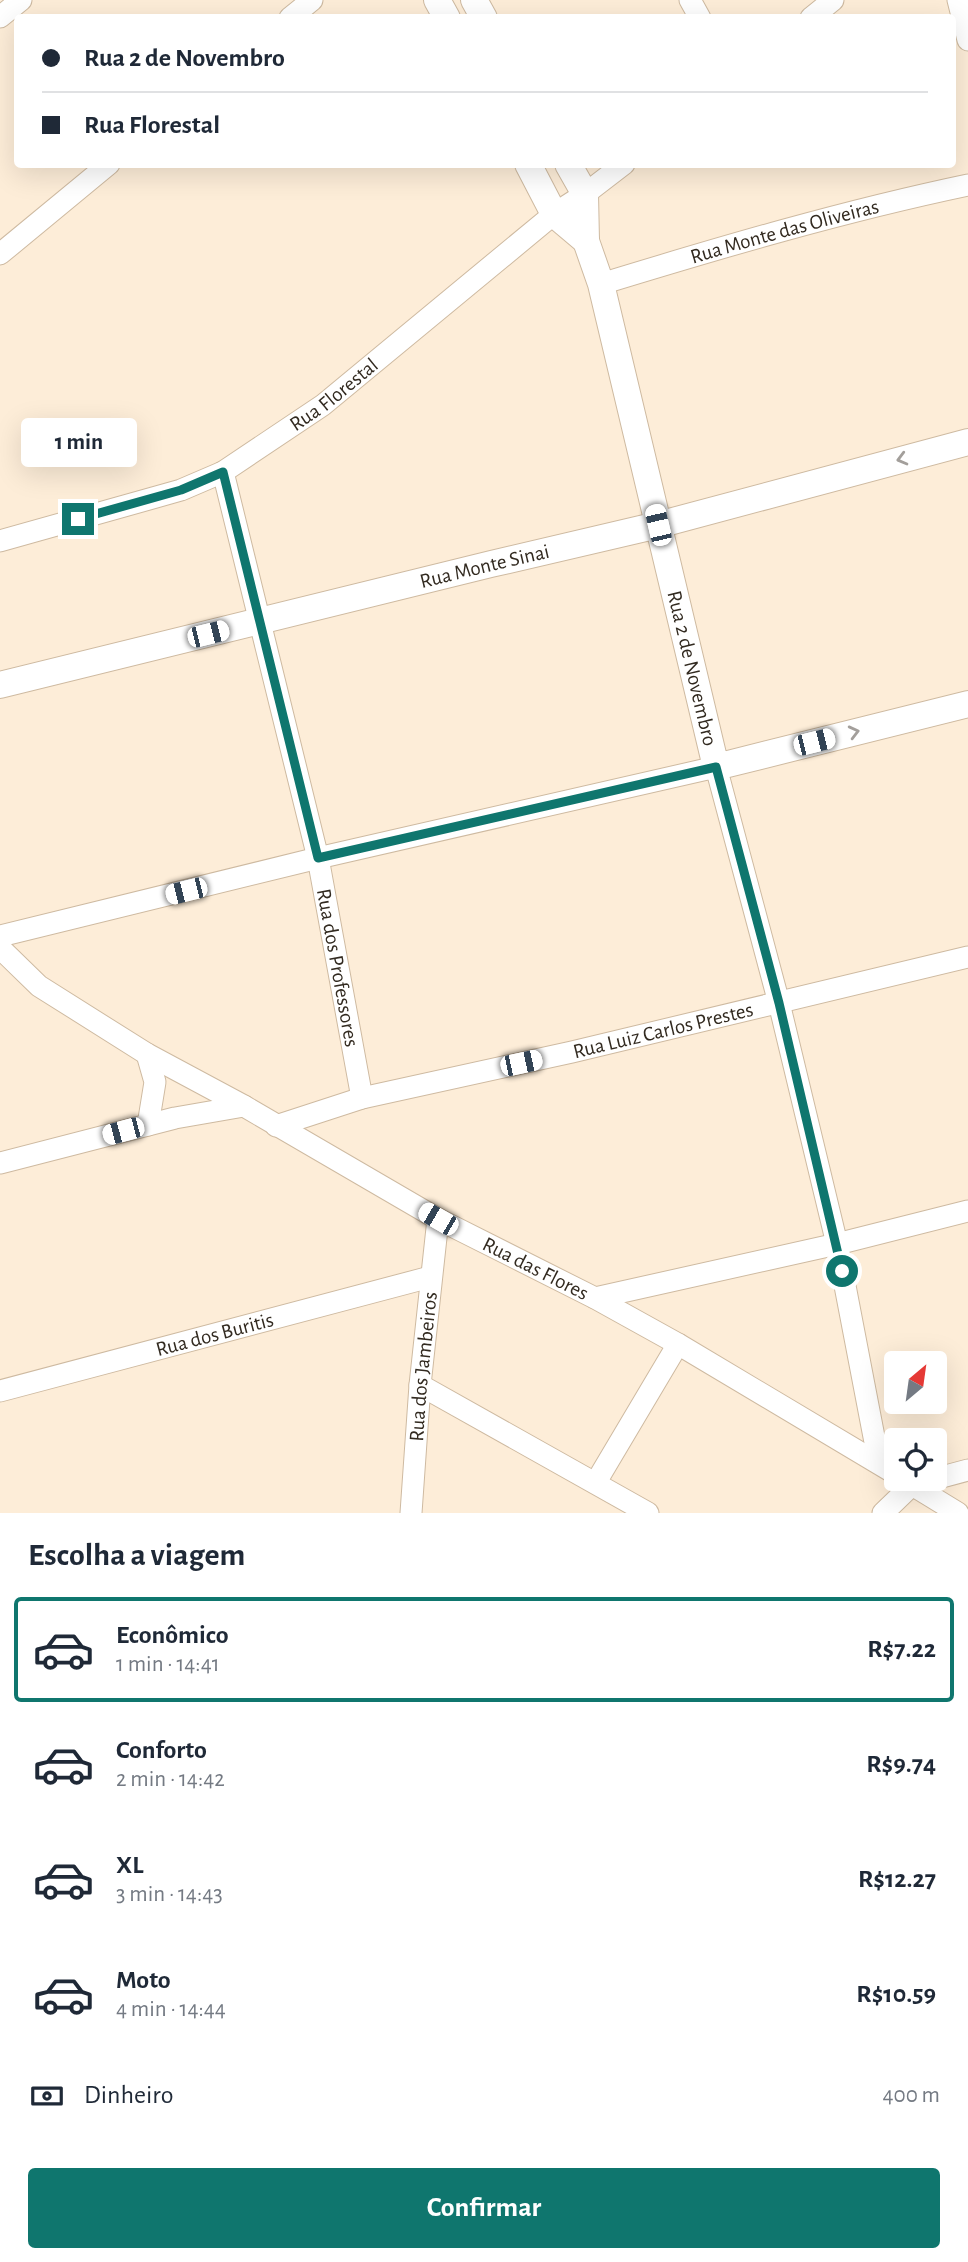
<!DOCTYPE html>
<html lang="pt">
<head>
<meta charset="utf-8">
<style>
  :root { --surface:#fff; --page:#f2f2f3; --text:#1f2937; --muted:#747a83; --line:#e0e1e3; --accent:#0f766e }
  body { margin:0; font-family:"Alegreya Sans",sans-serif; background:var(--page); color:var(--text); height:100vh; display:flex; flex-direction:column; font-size:26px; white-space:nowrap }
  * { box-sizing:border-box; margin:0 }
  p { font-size:23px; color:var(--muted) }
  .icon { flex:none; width:38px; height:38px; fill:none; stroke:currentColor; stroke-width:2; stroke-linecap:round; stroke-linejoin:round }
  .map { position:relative; height:1513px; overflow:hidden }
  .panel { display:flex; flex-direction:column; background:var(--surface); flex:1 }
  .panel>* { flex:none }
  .top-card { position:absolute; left:14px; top:14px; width:942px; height:154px; border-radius:7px; box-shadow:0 7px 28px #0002; display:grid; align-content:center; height:154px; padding:0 28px; background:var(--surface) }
  .needle { width:46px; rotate:29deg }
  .fabs { position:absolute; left:884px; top:1351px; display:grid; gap:14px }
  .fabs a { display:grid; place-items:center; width:63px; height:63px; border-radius:7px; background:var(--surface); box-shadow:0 7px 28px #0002; font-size:35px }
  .end { position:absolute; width:32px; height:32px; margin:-16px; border:9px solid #0f766e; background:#fff; box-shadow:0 0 0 4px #fff }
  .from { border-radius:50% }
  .bubble { position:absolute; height:49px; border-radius:7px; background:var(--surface); box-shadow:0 7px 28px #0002; font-size:23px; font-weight:700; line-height:49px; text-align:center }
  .car { position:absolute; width:21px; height:42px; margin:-21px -10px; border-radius:9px; box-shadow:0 0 5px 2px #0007; background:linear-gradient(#fff 24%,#345 0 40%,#fff 0 76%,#345 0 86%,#fff 0) }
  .top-card b { display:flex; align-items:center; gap:24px; height:66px; font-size:26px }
  .top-card b+b { border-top:2px solid var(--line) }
  .top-card i { width:18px; height:18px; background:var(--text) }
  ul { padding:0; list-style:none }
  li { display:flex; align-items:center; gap:21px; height:105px; margin:0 14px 10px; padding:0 14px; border:4px solid transparent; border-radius:7px }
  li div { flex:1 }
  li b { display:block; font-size:26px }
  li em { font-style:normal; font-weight:700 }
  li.selected { border-color:var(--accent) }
  li>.icon { width:63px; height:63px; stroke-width:1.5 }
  h2 { padding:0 28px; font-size:32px; line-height:84px }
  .pay { display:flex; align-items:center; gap:18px; height:77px; padding:0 28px; font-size:26px }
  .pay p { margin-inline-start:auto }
  .button { display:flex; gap:14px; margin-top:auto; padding:14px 28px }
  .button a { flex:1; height:80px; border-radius:7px; background:var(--accent); color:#fff; font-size:28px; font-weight:700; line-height:80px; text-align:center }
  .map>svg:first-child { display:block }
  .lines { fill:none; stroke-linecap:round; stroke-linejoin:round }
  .minor-casing { stroke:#cebaa1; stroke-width:23 }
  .tertiary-casing { stroke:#cebaa1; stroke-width:28 }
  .minor { stroke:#fff; stroke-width:21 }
  .tertiary { stroke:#fff; stroke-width:26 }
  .oneway { stroke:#a39f9b }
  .route { stroke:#0f766e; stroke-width:9 }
  .labels { text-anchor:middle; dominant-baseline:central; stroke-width:5; stroke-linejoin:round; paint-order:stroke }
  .street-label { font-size:21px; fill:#322a20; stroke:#fdfdfd }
</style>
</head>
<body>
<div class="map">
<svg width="968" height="1513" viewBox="0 0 968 1513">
  <rect width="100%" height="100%" fill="#fdedd8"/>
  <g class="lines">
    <g class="minor-casing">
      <g id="minor">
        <path d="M690,0l10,18"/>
        <path d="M958,0l10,40"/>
        <path d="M0,17l21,-17"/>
        <path d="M290,18l22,-18"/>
        <path d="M811,18l22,-18"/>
        <path d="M0,254l109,-90"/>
        <path id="s1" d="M601,284c121,-37 243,-73 367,-99"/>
        <path id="s2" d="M223,472l95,386 44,240"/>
        <path id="s3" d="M0,541l181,-51 42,-18 100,-67 231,-191 31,-20 39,-30"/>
        <path d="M0,936l318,-78 398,-91 63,236 58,241 42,219"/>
        <path id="s4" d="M0,948l39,38 108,68 97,52 194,113 157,79 83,46 218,130"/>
        <path d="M147,1054l8,28 -7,43"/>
        <path id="s5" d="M276,1126l86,-28 210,-46 396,-95"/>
        <path d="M0,1163l175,-45 69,-12"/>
        <path d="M595,1298l242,-54 131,-33"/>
        <path d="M420,1385l228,128"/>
        <path id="s6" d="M0,1391l430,-114"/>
        <path d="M904,1480l54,33"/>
        <path d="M596,1482l82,-138"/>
        <path id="s7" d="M411,1513l9,-128 18,-166"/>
        <path d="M883,1513l29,-28 56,-15"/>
      </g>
    </g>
    <g class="tertiary-casing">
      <g id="tertiary">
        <path d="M437,0l10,18"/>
        <path d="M474,0l10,18"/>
        <path d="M528,164l26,50 32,27"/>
        <path id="s8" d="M568,164l17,30 1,47 15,43 115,483 252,-63"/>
        <path id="s9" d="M0,685l491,-121 167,-39 310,-83"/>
      </g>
    </g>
    <use href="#minor" class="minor"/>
    <use href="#tertiary" class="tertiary"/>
  </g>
  <defs><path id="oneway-chevron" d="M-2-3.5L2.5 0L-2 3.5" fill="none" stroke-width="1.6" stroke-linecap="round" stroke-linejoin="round" transform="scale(1.75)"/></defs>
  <g class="oneway">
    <use href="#oneway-chevron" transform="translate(902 459) rotate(165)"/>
    <use href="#oneway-chevron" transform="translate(854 732) rotate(-14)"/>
  </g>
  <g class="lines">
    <path class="route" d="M78,519l103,-29 42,-18 95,386 398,-91 63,236 63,268"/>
  </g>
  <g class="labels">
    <g class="street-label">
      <text stroke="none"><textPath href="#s1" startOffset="191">Rua Monte das Oliveiras</textPath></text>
      <text stroke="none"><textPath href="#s3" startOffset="369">Rua Florestal</textPath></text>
      <text stroke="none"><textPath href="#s9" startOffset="499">Rua Monte Sinai</textPath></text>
      <text stroke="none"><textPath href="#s8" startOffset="522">Rua 2 de Novembro</textPath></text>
      <text stroke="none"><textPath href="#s2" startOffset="509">Rua dos Professores</textPath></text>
      <text stroke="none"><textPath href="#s5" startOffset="399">Rua Luiz Carlos Prestes</textPath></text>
      <text stroke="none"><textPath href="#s4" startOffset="626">Rua das Flores</textPath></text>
      <text stroke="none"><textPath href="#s6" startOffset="222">Rua dos Buritis</textPath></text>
      <text stroke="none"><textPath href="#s7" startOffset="147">Rua dos Jambeiros</textPath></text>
    </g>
  </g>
</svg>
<div class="fabs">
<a><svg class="needle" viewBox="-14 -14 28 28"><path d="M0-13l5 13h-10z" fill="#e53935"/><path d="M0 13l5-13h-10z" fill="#747a83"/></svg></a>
<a><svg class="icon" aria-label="locate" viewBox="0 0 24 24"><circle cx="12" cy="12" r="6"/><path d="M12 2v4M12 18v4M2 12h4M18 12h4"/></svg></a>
</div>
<i class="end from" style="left:842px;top:1271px"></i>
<i class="end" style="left:78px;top:519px"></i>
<div class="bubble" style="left:21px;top:418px;width:116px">1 min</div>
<i class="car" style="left:658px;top:525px;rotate:347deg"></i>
<i class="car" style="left:208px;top:634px;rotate:76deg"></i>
<i class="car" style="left:814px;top:742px;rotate:76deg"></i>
<i class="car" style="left:186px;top:891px;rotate:256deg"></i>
<i class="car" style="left:521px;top:1063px;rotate:78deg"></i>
<i class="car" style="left:123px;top:1131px;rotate:255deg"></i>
<i class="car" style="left:438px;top:1219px;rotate:300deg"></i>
<div class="top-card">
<b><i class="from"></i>Rua 2 de Novembro</b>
<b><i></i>Rua Florestal</b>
</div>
</div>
<section class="panel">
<h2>Escolha a viagem</h2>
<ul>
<li class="selected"><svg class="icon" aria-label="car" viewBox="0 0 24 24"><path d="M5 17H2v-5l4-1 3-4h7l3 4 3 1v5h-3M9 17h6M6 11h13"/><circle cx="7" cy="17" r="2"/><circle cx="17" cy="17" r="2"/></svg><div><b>Econômico</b><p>1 min · 14:41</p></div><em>R$7.22</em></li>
<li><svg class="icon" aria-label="car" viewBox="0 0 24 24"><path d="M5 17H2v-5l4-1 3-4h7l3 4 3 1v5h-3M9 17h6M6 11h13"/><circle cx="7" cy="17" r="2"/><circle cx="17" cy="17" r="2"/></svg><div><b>Conforto</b><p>2 min · 14:42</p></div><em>R$9.74</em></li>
<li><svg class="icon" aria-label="car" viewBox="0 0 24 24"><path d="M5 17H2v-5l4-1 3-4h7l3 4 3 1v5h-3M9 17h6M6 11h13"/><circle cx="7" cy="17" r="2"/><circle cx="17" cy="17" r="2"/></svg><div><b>XL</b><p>3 min · 14:43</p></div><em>R$12.27</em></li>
<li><svg class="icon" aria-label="car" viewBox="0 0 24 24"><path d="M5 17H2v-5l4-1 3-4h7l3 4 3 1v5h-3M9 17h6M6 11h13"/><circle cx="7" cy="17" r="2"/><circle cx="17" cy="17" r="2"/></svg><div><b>Moto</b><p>4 min · 14:44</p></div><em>R$10.59</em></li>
</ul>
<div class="pay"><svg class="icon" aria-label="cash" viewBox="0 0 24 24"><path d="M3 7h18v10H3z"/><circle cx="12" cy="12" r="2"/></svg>Dinheiro<p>400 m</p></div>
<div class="button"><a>Confirmar</a></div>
</section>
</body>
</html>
